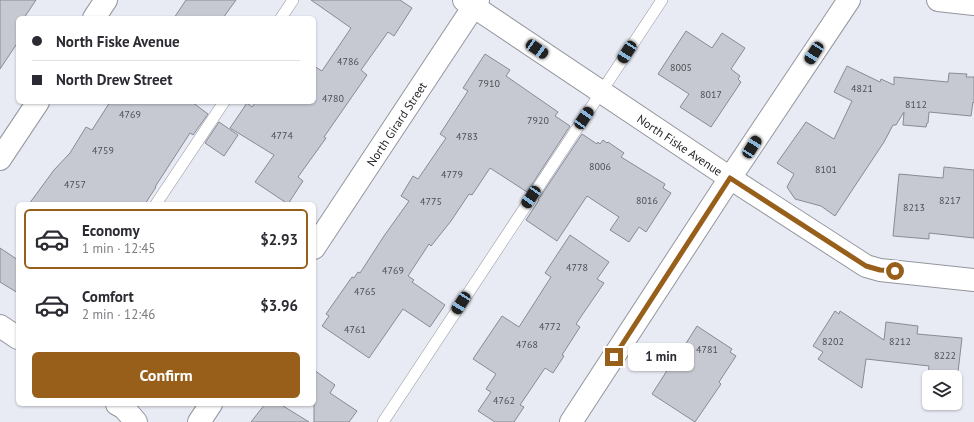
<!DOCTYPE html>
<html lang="en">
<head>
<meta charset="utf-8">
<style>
  :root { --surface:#fff; --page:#f7f7f7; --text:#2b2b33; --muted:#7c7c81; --line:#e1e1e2; --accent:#985f1b }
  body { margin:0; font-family:"PT Sans",sans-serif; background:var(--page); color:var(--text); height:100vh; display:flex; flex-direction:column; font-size:15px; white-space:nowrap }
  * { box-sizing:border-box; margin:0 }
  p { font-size:13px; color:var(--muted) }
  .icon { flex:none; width:22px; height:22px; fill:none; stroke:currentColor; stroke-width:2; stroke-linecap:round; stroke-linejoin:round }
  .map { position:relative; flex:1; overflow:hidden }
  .panel { position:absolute; left:16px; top:202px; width:300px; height:204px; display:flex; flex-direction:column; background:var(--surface); border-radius:6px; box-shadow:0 1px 3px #0004 }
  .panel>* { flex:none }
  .guide { position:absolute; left:16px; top:16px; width:300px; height:88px; border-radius:6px; box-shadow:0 1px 3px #0004; display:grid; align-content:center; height:88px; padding:0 16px; background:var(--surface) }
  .fabs { position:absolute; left:922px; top:370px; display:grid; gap:8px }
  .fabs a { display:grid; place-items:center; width:40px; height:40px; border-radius:6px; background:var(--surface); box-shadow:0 1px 3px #0004; font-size:20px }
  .end { position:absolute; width:18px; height:18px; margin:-9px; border:5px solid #985f1b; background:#fff; box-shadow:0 0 0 2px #fff }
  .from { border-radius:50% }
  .bubble { position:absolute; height:28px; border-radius:6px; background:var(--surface); box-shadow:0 1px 3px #0004; font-size:13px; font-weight:600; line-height:28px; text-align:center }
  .car { position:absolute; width:12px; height:24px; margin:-12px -6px; border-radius:5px; box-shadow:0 0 3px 1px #0007; background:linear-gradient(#222 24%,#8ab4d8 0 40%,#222 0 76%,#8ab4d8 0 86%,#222 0) }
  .guide b { display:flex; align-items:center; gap:14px; height:38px; font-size:15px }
  .guide b+b { border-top:1px solid var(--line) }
  .guide i { width:10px; height:10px; background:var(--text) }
  ul { padding:7px 0 0; list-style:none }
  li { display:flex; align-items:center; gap:12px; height:60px; margin:0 8px 6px; padding:0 8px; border:2px solid transparent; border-radius:6px }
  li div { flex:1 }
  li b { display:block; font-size:15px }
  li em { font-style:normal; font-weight:600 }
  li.active { border-color:var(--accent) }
  li>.icon { width:36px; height:36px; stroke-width:1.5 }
  .cta { display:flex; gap:8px; margin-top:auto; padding:8px 16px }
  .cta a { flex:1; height:46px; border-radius:6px; background:var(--accent); color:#fff; font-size:16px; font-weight:600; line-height:46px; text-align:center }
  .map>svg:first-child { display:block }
  .building { fill:#c7c9d2; stroke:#898b93 }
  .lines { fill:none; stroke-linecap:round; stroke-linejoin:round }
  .service-casing { stroke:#94969e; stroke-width:12 }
  .minor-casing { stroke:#94969e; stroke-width:24 }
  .service { stroke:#fff; stroke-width:11 }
  .minor { stroke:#fff; stroke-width:22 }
  .route { stroke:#985f1b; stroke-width:5 }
  .labels { text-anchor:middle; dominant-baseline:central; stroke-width:3; stroke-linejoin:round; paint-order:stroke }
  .number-label { font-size:10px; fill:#4e4f54 }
  .street-label { font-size:12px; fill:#26262a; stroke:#e9ebf4 }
</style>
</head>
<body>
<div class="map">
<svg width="974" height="422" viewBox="0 0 974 422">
  <rect width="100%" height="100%" fill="#e9ebf4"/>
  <g class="building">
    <path d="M0,0h36l-12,18h-6v24l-18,27z"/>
    <path d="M186,0h50l-13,18h-49z"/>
    <path d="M311,0h89l12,8 -18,28 -6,-4 -27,38 6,5 -43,62 2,1 -28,39 5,4 -15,23 -33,-22 19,-27 -44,-27 17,-25 5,4 4,-5h58v-36l8,5 29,-43z"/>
    <path d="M686,31l26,17 10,-15 23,15 -14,21 9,7 -2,3 3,3 -30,45 -31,-20 9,-13 -31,-20z"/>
    <path d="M485,54l25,16 -4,6 52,36 -3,4 15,10 -43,66 -37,-24 -18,27 -3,-1 -18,27 -20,25 -2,-2 -21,32 6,4 -2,2 33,23 -15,22 -27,-18 -34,49 -47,-32 7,-10 -3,-2 26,-37 2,1 4,-6 2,1 24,-37 25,-35 -8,-5 12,-20 5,3 28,-41 -6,-4 28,-43 -5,-3z"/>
    <path d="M847,66l33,16 1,-3 13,6v-8l54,5 1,-9 18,1 -1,3h8v26l-1,-1 -2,14 -42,-4 -1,11h-1l-1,4 -23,-2 1,-13 -8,13h-3l-9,17 -49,74 -14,-10 -26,-7 -8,-12 7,-13 -17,-11 29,-41 28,17 18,-38 -18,-9z"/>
    <path d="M110,102h82l16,12 -15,21 -3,-2 -35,54h1l-11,17h-116l25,-34 16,-17 16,-26 6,3z"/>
    <path d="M219,122l19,13 -14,21 -19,-13z"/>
    <path d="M582,134l15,10 1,-2 2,2 3,-4 4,3 1,-1 16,11 -3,4 44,27 -2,4 8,5 -25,39 -7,-5 -10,15 -19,-12 9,-13 -32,-21 -30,45 -31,-21 13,-20h-1z"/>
    <path d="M944,167l30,3v68l-45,-5v6l-36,-3 6,-62 44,4z"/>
    <path d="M570,235l39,27 -12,17 7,4 -28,41 4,3 -18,28 2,1 -11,17 -8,-5 -25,37 4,2 -10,15h-19l-17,-11 13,-19 -5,-3 10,-15 -23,-15 29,-43 17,11 32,-50 -6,-4z"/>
    <path d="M0,248l18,12v33l-18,-11z"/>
    <path d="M835,311l4,3 1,-3 44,29 2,-18 32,4 -1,8 45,4 -6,51h-1v-12h-26v9h-2l2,-20 -63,-7 -4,29 -44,-29 5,-7 -10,-6z"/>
    <path d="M697,326l35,23 -2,3 6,4 -17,26 2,2 -26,38 -43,-28 25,-39 1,1z"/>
    <path d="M314,370l21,15 -5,8 27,18 -8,11h-35z"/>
    <path d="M265,404h15l29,18h-58z"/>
  </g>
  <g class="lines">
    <g class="service-casing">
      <g id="service">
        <path d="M281,18l12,-18"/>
        <path d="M156,204l68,-102"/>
        <path d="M383,422l279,-422"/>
      </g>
    </g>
    <g class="minor-casing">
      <g id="minor">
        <path id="s1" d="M464,0l266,178 136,88 14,4 94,10"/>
        <path d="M938,0l36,4"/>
        <path d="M94,18l12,-18"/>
        <path d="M0,159l38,-57"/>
        <path id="s2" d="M314,248l164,-248"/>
        <path d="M0,326l18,12"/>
        <path d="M117,404l7,4 12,14"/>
        <path d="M199,422l12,-18"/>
        <path d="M571,422l159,-244 119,-178"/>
      </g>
    </g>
    <use href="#service" class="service"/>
    <use href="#minor" class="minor"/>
  </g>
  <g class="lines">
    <path class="route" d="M614,357l116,-179 136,88 14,4 15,1"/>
  </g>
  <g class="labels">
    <g class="number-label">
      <text x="348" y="61">4786</text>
      <text x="681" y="67">8005</text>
      <text x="489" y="83">7910</text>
      <text x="862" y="88">4821</text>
      <text x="711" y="94">8017</text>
      <text x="333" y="98">4780</text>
      <text x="916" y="104">8112</text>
      <text x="130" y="114">4769</text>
      <text x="538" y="120">7920</text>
      <text x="282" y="135">4774</text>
      <text x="467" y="136">4783</text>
      <text x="103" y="150">4759</text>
      <text x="600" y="166">8006</text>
      <text x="826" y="169">8101</text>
      <text x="452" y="174">4779</text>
      <text x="75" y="184">4757</text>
      <text x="647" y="200">8016</text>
      <text x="950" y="200">8217</text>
      <text x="431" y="201">4775</text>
      <text x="914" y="207">8213</text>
      <text x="577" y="267">4778</text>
      <text x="393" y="270">4769</text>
      <text x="365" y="291">4765</text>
      <text x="550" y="326">4772</text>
      <text x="355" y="329">4761</text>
      <text x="833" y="341">8202</text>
      <text x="900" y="341">8212</text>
      <text x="527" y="344">4768</text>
      <text x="707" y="349">4781</text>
      <text x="945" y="355">8222</text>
      <text x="504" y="400">4762</text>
    </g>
    <g class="street-label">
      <text stroke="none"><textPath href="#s2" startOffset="149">North Girard Street</textPath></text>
      <text stroke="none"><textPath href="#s1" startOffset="260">North Fiske Avenue</textPath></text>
    </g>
  </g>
</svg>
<div class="fabs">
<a><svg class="icon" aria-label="layers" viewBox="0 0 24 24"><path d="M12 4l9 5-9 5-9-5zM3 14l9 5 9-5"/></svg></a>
</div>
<i class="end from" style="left:895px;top:271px"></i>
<i class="end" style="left:614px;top:357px"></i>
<div class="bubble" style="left:628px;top:343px;width:66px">1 min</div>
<i class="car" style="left:537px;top:49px;rotate:124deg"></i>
<i class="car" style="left:627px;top:52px;rotate:213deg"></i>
<i class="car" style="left:814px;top:53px;rotate:213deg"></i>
<i class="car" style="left:584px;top:118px;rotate:34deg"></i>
<i class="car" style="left:752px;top:147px;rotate:33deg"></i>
<i class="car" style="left:531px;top:197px;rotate:214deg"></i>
<i class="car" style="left:461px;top:303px;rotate:213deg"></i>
<div class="guide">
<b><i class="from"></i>North Fiske Avenue</b>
<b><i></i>North Drew Street</b>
</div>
<section class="panel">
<ul>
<li class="active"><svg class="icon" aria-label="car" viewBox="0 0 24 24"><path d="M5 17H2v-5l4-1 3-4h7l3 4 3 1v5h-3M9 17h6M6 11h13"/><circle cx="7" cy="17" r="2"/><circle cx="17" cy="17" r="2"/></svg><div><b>Economy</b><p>1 min · 12:45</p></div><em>$2.93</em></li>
<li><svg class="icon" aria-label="car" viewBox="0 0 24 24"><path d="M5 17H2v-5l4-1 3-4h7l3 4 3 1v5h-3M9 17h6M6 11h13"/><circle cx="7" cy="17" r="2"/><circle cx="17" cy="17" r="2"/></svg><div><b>Comfort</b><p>2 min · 12:46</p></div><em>$3.96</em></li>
</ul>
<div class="cta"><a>Confirm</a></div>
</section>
</div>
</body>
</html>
